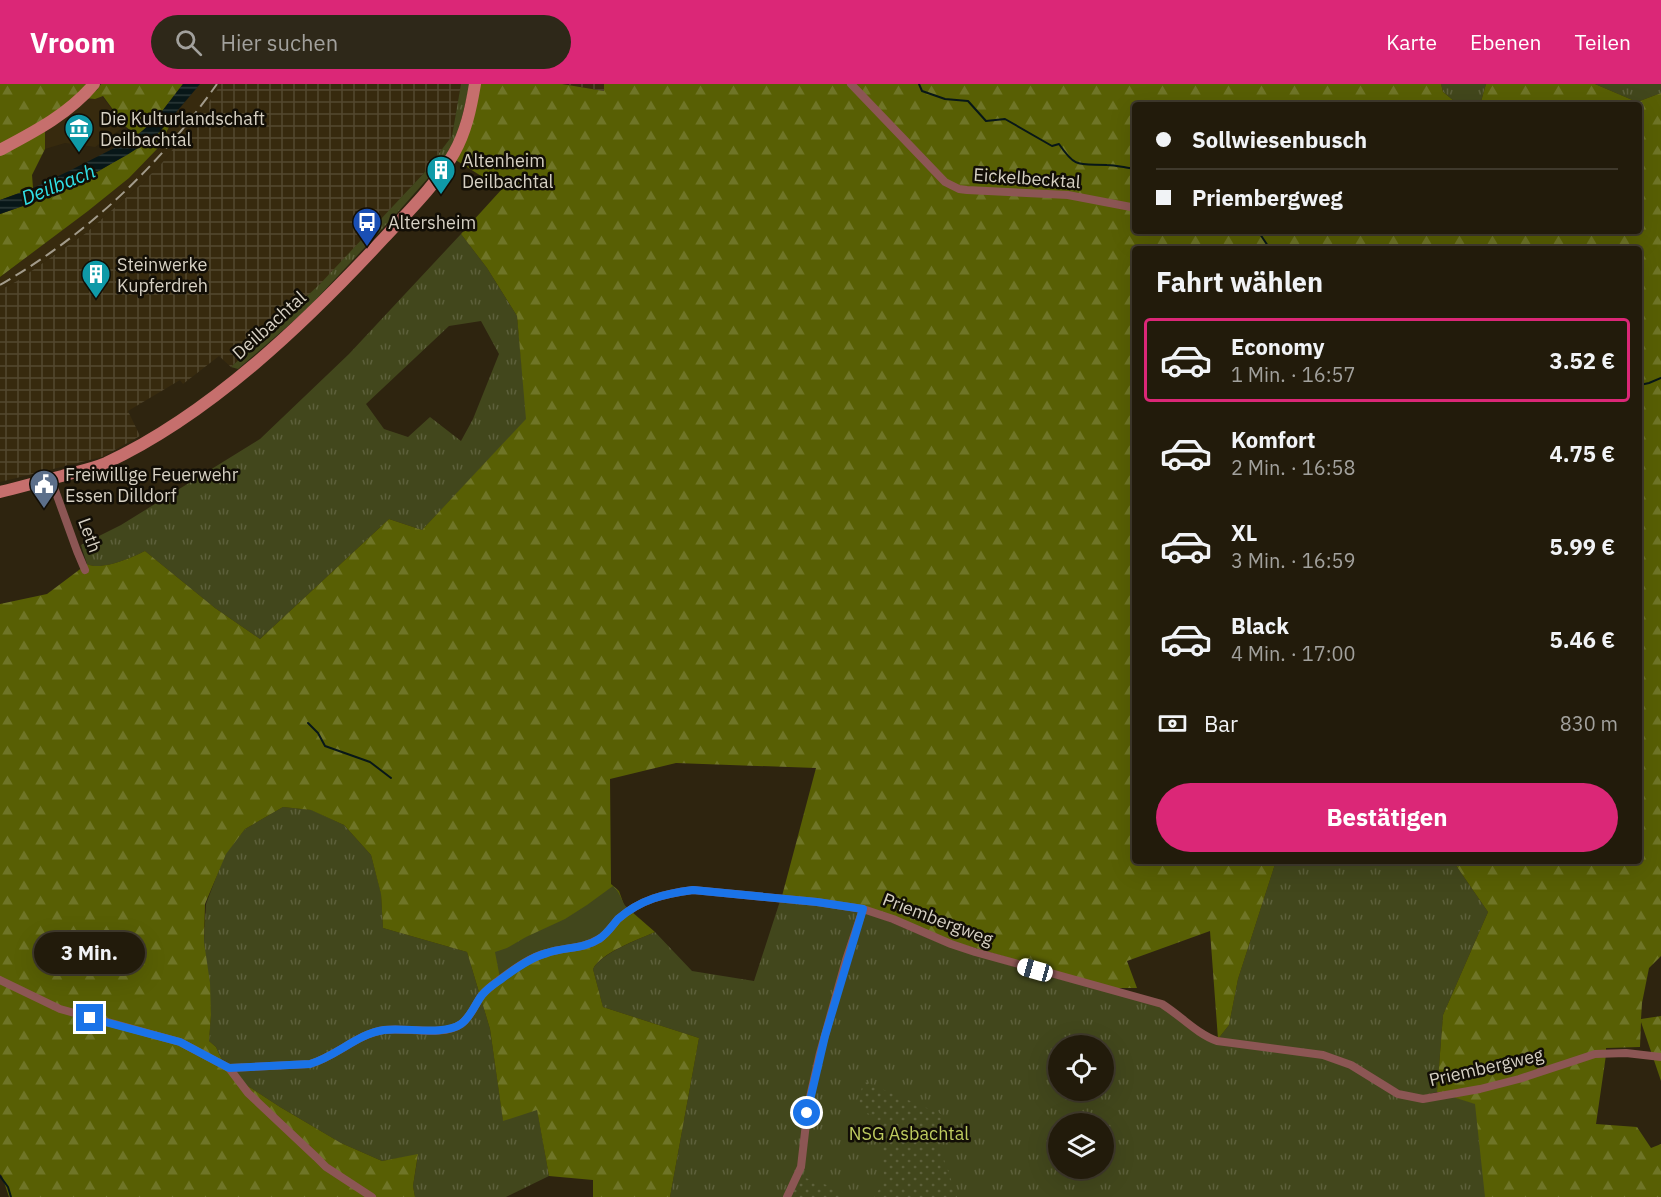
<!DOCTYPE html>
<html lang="de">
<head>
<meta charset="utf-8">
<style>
  :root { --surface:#221b0b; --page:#2e2819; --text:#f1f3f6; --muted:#a2a19d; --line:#3f392c; --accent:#db2777 }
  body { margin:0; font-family:"IBM Plex Sans",sans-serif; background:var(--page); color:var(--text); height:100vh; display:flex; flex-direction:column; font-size:22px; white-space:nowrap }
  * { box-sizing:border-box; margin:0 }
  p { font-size:20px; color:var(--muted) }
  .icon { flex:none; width:33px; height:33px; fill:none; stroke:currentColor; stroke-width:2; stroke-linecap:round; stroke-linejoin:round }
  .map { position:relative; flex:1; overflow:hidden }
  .drawer { position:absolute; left:1132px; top:162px; width:510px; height:618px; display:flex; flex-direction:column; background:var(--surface); border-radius:6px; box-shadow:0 6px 24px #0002,0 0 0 2px var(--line) }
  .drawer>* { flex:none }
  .top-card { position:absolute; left:1132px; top:18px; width:510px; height:132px; border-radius:6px; box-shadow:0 6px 24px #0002,0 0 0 2px var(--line); display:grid; align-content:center; height:132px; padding:0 24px; background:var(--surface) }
  .fabs { position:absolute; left:1048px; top:951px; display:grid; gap:12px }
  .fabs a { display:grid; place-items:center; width:66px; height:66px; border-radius:50%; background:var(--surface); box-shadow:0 6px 24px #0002,0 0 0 2px var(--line); font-size:30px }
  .end { position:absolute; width:27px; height:27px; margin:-14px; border:8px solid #1a73e8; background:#fff; box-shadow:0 0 0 3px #fff }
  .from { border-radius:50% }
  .bubble { position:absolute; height:42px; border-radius:21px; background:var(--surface); box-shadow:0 6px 24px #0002,0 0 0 2px var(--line); font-size:20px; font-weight:700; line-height:42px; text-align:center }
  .car { position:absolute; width:18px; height:36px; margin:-18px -9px; border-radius:8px; box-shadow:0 0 4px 2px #0007; background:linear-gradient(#fff 24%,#345 0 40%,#fff 0 76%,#345 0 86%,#fff 0) }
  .top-card b { display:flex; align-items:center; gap:21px; height:57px; font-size:22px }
  .top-card b+b { border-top:2px solid var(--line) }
  .top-card i { width:15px; height:15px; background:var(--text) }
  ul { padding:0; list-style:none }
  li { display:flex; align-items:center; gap:18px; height:84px; margin:0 12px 9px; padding:0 12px; border:3px solid transparent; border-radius:6px }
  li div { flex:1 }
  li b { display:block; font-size:22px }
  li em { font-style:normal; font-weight:700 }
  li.selected { border-color:var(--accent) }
  li>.icon { width:54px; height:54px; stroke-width:1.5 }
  h2 { padding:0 24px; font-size:27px; line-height:72px }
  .pay { display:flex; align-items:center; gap:15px; height:66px; padding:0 24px; font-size:22px }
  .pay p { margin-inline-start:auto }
  .action { display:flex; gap:12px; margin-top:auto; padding:12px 24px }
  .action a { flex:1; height:69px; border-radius:36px; background:var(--accent); color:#fff; font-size:24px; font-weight:700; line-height:69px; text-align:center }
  header { display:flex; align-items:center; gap:36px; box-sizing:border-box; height:84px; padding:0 30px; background:var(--accent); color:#fff }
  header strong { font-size:28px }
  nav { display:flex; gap:33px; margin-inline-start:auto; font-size:21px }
  .search { width:420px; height:54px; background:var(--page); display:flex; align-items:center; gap:15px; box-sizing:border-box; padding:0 21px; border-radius:33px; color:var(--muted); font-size:22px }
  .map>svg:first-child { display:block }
  .built { fill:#372a0e }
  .industrial { fill:url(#industrial-grid) }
  .grass { fill:url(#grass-tufts); fill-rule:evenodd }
  .forest { fill:url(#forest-firs) }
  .park { fill:url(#park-dots) }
  .garden { fill:#42471c }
  .water { fill:url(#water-rules) }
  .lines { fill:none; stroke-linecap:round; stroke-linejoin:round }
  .stream { stroke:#081718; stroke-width:2 }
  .street { stroke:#8c5654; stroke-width:8 }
  .secondary { stroke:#c66f6d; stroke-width:12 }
  .rail { stroke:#a29b8b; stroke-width:2; stroke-dasharray:12 6; stroke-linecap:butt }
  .route { stroke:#1a73e8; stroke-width:8 }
  .labels { text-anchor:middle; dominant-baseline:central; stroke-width:5; stroke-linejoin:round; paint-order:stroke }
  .poi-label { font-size:18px; fill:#d7d1c4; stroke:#120e06; text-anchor:start }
  .street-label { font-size:18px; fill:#d7d1c4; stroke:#120e06 }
  .park-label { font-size:18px; fill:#becb5f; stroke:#120e06 }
  .water-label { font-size:20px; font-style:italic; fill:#30e1e8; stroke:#120e06 }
</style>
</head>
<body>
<header>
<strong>Vroom</strong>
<div class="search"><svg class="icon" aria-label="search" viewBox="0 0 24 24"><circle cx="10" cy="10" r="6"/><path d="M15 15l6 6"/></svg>Hier suchen</div>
<nav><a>Karte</a><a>Ebenen</a><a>Teilen</a></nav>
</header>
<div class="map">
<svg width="1661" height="1113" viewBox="0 0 1661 1113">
  <defs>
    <pattern id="industrial-grid" width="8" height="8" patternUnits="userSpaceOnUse" patternTransform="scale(1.5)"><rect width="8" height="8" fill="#372a0e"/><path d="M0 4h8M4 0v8" fill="none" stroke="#53482f"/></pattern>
    <pattern id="grass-tufts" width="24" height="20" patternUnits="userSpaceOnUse" patternTransform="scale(1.5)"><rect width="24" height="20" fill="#42471c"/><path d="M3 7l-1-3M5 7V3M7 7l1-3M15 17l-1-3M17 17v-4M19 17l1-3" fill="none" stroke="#5d603b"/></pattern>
    <pattern id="forest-firs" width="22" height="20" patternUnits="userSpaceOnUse" patternTransform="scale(1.5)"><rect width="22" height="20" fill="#585f04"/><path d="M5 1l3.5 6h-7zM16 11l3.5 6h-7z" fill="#6f7527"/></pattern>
    <pattern id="park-dots" width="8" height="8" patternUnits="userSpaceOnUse" patternTransform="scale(1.5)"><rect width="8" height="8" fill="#42471c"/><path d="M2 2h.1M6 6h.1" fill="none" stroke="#5d603b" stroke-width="1.8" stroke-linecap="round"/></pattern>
    <pattern id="water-rules" width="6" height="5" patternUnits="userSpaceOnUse" patternTransform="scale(1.5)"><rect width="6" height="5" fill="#081718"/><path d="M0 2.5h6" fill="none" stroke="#2b3838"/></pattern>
  </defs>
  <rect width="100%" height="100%" fill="#2e240f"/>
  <g class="built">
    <path d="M200,0h21l-14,21 -45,58 -23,23 -53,47 -69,48 -17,9v-13l88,-66 41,-33 29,-30 19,-36z"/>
    <path d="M102,12l23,30 -30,21 -30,-4 -20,6v-21l39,-30z"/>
  </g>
  <g class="industrial">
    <path d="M221,0h240l-9,52 -28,37 -103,111 -90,83 -12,-11 -36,28 -3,-4 -52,31 12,25 -38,21 -102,25v-192l17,-9 69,-48 53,-47 23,-23 45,-58z"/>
    <path d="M563,0h41v7z"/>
  </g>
  <g class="grass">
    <path d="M461,0h9l-13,53 -13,23 -46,52 -93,99 -67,58 -7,-2 89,-83 104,-111 28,-37z"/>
    <path d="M1441,0h45l-6,21h-21l-16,-13z"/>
    <path d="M1595,0h66v9l-24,9z"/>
    <path d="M461,150l26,34 30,48 10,103 -105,111 -33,-11 -129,120 -45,-31 -70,-57c-14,7 -44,20 -58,13l-6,-19 40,-20 139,-86 89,-85zM481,237l18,33 -26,65 -12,22 -31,-24 -22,20 -24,-8 -18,-25 83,-78z"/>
    <path d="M283,723l29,3 32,15 27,30 10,38 2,35 84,24 23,77 13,91 34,-11 12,67 -43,21h-91l-2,-11 5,-31 -36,6 -41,-18 -61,-36 -52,-34 -12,-26 -7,-6 2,-27 -7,-72 2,-38 19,-50 20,-25z"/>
    <path d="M1276,777h177l35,51 -45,103 -6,77 -16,4 -18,-4 -52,-29 -32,-7 32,11 51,31 49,-2 26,8 10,93h-817l29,-159 -96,-31 -10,-38c10,-17 44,-29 62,-37l37,39 62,10 26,-80 86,11 76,32 89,28 131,33 56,34 11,-14 9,-46zM1059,962h45v44h-45zM1059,1040h45v44h-45z"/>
  </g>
  <g class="forest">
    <path d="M0,0h92l-47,44v21l-13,26 1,13 -33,12z"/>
    <path d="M101,0h82l-27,35 -22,19 -4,-8 -5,-4 -22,-30 -8,3 -10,-1 12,-8z"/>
    <path d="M479,0h83l42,7v-7h837l2,8 16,13h-323v126h504v-126h-160l6,-21h109l42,18 24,-9v863l-12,12 -7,35 -1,16 20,-3v65l-20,-59 -1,25 -34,1v7l-10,69 41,3 14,21 10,-4v53h-176l-10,-93 -38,-12 6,-77 45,-103 -35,-51h187v-612h-504v612h140l-38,118 -9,46 -11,14 -8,-108 -83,30 10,27h-25l-175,-51 -52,-24 -103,-17 34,-128 -140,-5 -66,16 1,105 8,7 5,14 31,27c-18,8 -53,20 -62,37l10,38 96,31 -29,159h-77v-17l-44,-4 -12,-66 -34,11 -13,-92 -23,-77 -84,-24 -2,-34 -10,-39 -27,-30 -33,-15 -28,-3 -38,22 -19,25 -21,50 -1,38 6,41 1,32 -2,26 7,6 12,26 52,34 61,36 41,18 36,-7 -5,32 2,11h-406l-7,-21 -2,-2v-570l47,-10 40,-30c14,7 44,-6 58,-13l70,57 45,31 129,-120 33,11 104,-111 -9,-103 -30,-48 -26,-34 41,-45 -48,-30c15,-26 22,-45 25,-75z"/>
    <path d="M177,28l-19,36 -29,30 -41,33 -88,66v-63l46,-16 53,-27 56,-34z"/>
  </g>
  <g class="park">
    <path d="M863,997l78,33v37l16,46h-83l10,-15 -1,-22 -9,-44 -16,-7z"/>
    <path d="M799,1092l40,13 7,8h-57z"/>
  </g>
  <path class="garden" d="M613,802c8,7 8,16 15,23l-32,30 -48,12 -48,27 -5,-26 12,-4 19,-11 39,-18 22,-14z"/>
  <path class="water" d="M183,0h17l-45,53 -28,18 -52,29 -29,14 -46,16v-14l33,-12 36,-17 65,-33 22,-19z"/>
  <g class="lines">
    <g class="stream">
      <path d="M919,0l3,7 23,8 23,2 18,20 19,-2 47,27 7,-2c17,25 20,20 48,21 9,0 19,3 29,4"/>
      <path d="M1258,147l12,18"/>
      <path d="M1640,301l9,-2 12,-5"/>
      <path d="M308,639l10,10 7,13 45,16 21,16"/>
      <path d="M0,1092l8,11 3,10"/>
    </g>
    <g class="street">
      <path d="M851,0l94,98 14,7 8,1 101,5 68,13"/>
      <path d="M51,395l26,72 8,19"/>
      <path d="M0,896l60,29 120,33 49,26 81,-4c27,-8 47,-30 74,-34 22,-3 59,7 77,-6 10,-7 14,-20 21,-29 5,-6 12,-11 17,-15 14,-10 31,-23 48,-27 17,-6 36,-4 52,-14 8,-5 13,-13 19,-20 23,-20 46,-25 75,-29l124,12 46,7 30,10 58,25 24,8 187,52c19,12 35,30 55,37l106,14 28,10 47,29 25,5 57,-10 39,-10 76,-25 31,-1 35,4"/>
      <path d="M229,984l19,25 68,64 10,10 46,30"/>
      <path d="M787,1113l14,-30 7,-61 12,-53 26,-93 17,-51"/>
    </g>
    <g class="secondary">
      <path d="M0,66c34,-18 69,-36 94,-66"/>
      <path d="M0,408c21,-5 41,-11 62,-16 14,-4 30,-7 44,-13 105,-49 200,-141 278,-225 24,-26 53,-54 70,-85 12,-21 17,-45 21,-69"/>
    </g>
    <path class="rail" d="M0,201c88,-51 158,-118 217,-201"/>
  </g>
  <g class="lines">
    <path class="route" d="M90,934l90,24 49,26 81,-4c27,-8 47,-30 74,-34 21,-3 60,6 77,-6 10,-7 14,-20 21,-29 5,-6 12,-11 18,-15 13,-10 31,-23 47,-27 17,-6 37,-4 52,-14 8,-5 13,-13 19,-20 23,-20 46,-25 75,-29l124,12 46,7 -38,127 -18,77"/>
  </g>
  <defs>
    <g id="museum-pin" transform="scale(1.5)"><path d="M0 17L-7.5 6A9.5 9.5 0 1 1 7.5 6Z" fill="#0f9aa8" stroke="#120e06"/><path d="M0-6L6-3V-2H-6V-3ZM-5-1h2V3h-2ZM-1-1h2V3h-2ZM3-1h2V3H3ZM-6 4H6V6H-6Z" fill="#fff"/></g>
    <g id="building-pin" transform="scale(1.5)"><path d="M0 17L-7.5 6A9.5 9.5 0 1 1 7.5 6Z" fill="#0f9aa8" stroke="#120e06"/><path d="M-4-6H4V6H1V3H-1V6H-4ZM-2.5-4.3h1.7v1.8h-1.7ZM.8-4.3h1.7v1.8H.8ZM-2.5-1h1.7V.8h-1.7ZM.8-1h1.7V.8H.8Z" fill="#fff"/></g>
    <g id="bus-pin" transform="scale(1.5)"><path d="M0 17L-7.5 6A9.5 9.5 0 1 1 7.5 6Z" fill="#1a4fb4" stroke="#120e06"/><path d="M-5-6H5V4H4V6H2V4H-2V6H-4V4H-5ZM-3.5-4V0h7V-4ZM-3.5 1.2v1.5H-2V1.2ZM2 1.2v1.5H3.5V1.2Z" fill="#fff"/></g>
    <g id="civic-pin" transform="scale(1.5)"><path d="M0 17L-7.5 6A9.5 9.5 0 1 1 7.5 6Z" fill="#5c6f8a" stroke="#120e06"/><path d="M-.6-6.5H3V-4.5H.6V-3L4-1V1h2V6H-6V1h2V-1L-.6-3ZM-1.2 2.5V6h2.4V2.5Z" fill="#fff"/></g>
  </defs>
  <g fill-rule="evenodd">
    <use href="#museum-pin" x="79" y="44"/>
    <use href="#building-pin" x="441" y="86"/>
    <use href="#bus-pin" x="367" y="138"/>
    <use href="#building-pin" x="96" y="190"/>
    <use href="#civic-pin" x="44" y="400"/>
  </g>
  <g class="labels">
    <g class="poi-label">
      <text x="100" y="34">Die Kulturlandschaft<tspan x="100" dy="21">Deilbachtal</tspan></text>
      <text x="462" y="76">Altenheim<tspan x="462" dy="21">Deilbachtal</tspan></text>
      <text x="388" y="138">Altersheim</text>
      <text x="117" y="180">Steinwerke<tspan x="117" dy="21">Kupferdreh</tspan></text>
      <text x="65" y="390">Freiwillige Feuerwehr<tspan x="65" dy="21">Essen Dilldorf</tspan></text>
    </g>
    <g class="street-label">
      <text transform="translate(1027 94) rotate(4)">Eickelbecktal</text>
      <text transform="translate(269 241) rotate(-42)">Deilbachtal</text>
      <text transform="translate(90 451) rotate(70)">Leth</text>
      <text transform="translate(938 835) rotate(21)">Priembergweg</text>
      <text transform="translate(1486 983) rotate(-13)">Priembergweg</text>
    </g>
    <g class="park-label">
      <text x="909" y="1049">NSG Asbachtal</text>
    </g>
    <g class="water-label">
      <text transform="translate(58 100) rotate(-22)">Deilbach</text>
    </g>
  </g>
</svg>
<div class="fabs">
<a><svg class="icon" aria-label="locate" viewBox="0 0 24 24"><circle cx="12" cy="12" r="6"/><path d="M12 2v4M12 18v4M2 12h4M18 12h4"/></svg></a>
<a><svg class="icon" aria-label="layers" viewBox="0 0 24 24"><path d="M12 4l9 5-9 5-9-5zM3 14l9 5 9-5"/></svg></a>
</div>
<i class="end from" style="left:807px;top:1029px"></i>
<i class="end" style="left:90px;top:934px"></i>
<div class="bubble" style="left:34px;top:848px;width:111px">3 Min.</div>
<i class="car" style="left:1035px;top:886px;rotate:286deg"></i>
<div class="top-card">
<b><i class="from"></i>Sollwiesenbusch</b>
<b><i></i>Priembergweg</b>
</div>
<section class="drawer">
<h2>Fahrt wählen</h2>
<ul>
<li class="selected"><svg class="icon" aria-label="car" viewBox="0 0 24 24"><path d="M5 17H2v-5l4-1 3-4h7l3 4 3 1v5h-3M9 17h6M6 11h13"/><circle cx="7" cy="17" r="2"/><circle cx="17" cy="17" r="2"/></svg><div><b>Economy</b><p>1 Min. · 16:57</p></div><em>3.52 €</em></li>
<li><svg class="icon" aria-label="car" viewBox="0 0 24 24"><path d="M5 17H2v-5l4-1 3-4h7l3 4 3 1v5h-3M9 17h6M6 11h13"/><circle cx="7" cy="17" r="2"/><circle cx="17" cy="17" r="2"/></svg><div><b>Komfort</b><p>2 Min. · 16:58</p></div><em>4.75 €</em></li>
<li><svg class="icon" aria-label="car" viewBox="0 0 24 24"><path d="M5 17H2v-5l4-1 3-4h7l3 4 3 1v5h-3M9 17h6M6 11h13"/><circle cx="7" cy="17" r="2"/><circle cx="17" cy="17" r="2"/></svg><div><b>XL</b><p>3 Min. · 16:59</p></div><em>5.99 €</em></li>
<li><svg class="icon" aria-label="car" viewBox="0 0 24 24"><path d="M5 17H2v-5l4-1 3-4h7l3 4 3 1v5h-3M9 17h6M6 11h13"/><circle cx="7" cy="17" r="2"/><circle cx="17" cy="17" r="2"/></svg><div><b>Black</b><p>4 Min. · 17:00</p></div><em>5.46 €</em></li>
</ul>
<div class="pay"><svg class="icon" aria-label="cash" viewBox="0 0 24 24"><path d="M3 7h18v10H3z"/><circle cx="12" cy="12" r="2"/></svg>Bar<p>830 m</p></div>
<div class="action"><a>Bestätigen</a></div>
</section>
</div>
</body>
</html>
